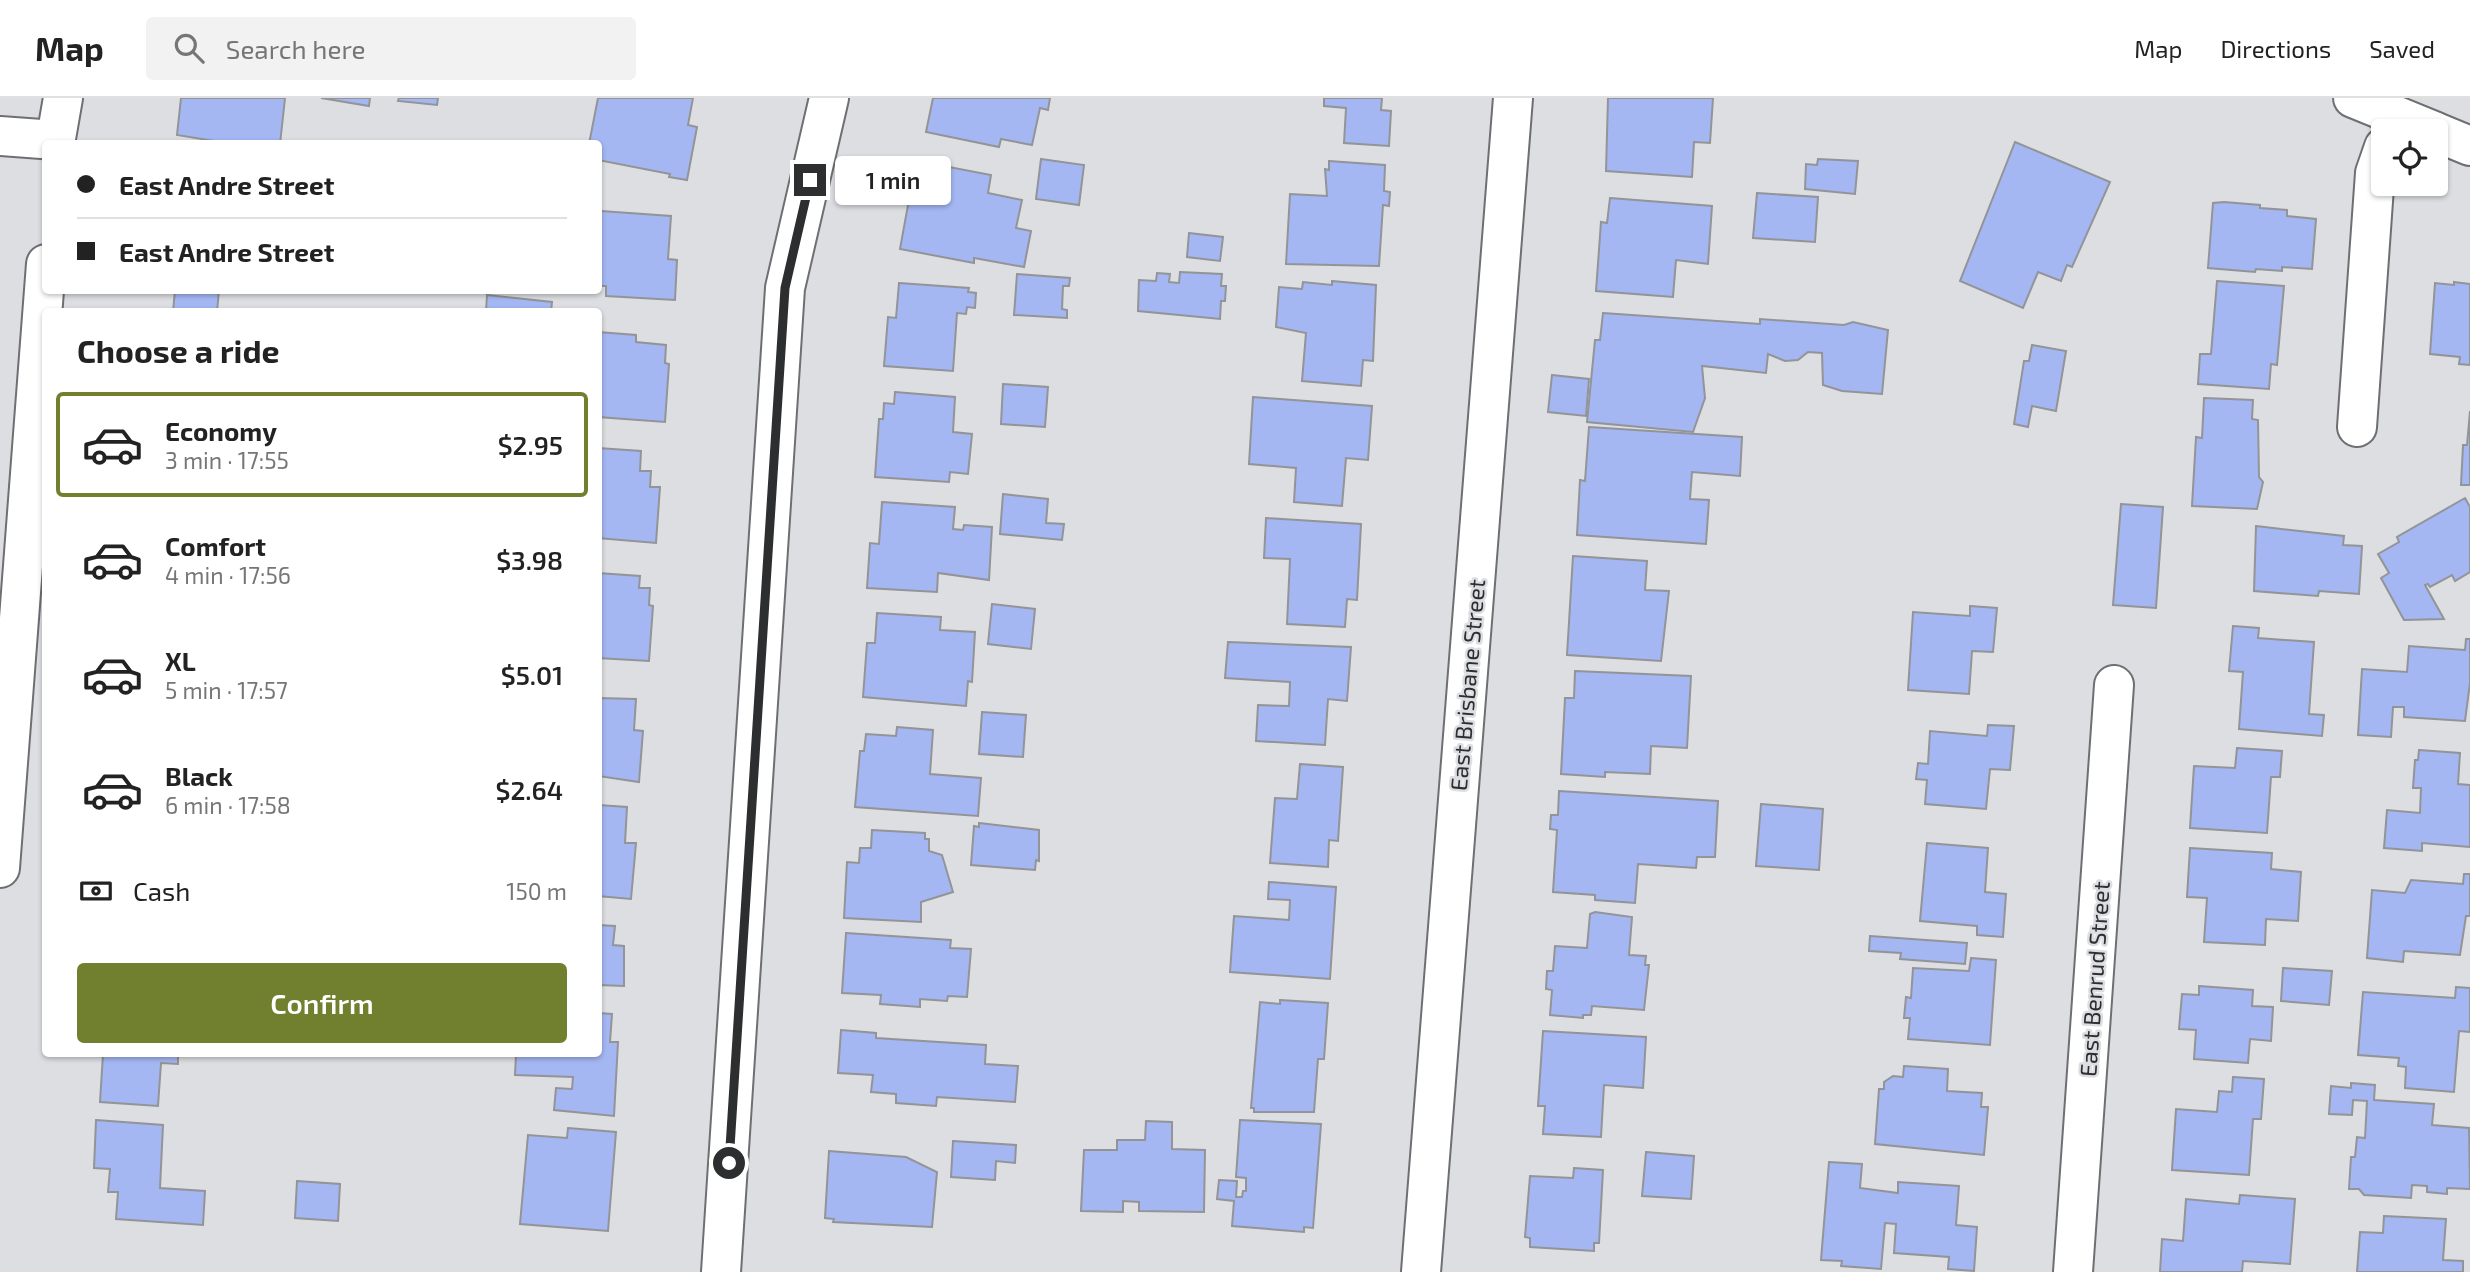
<!DOCTYPE html>
<html lang="en">
<head>
<meta charset="utf-8">
<style>
  :root { --surface:#fff; --page:#f2f2f2; --text:#222; --muted:#767676; --line:#e0e0e0; --accent:#71802e }
  body { margin:0; font-family:"Exo 2",sans-serif; background:var(--page); color:var(--text); height:100vh; display:flex; flex-direction:column; font-size:26px; white-space:nowrap }
  * { box-sizing:border-box; margin:0 }
  p { font-size:23px; color:var(--muted) }
  .icon { flex:none; width:38px; height:38px; fill:none; stroke:currentColor; stroke-width:2; stroke-linecap:round; stroke-linejoin:round }
  .map { position:relative; flex:1; overflow:hidden }
  .side { position:absolute; left:42px; top:210px; width:560px; height:749px; display:flex; flex-direction:column; background:var(--surface); border-radius:7px; box-shadow:0 2px 5px #0004 }
  .side>* { flex:none }
  .guide { position:absolute; left:42px; top:42px; width:560px; height:154px; border-radius:7px; box-shadow:0 2px 5px #0004; display:grid; align-content:center; height:154px; padding:0 35px; background:var(--surface) }
  .fabs { position:absolute; left:2371px; top:21px; display:grid; gap:14px }
  .fabs a { display:grid; place-items:center; width:77px; height:77px; border-radius:7px; background:var(--surface); box-shadow:0 2px 5px #0004; font-size:35px }
  .end { position:absolute; width:32px; height:32px; margin:-16px; border:9px solid #2d2e2f; background:#fff; box-shadow:0 0 0 4px #fff }
  .from { border-radius:50% }
  .bubble { position:absolute; height:49px; border-radius:7px; background:var(--surface); box-shadow:0 2px 5px #0004; font-size:23px; font-weight:600; line-height:49px; text-align:center }
  .guide b { display:flex; align-items:center; gap:24px; height:66px; font-size:26px }
  .guide b+b { border-top:2px solid var(--line) }
  .guide i { width:18px; height:18px; background:var(--text) }
  ul { padding:0; list-style:none }
  li { display:flex; align-items:center; gap:21px; height:105px; margin:0 14px 10px; padding:0 21px; border:4px solid transparent; border-radius:7px }
  li div { flex:1 }
  li b { display:block; font-size:26px }
  li em { font-style:normal; font-weight:600 }
  li.on { border-color:var(--accent) }
  li>.icon { width:63px; height:63px; stroke-width:1.5 }
  h2 { padding:0 35px; font-size:32px; line-height:84px }
  .pay { display:flex; align-items:center; gap:18px; height:77px; padding:0 35px; font-size:26px }
  .pay p { margin-inline-start:auto }
  .cta { display:flex; gap:14px; margin-top:auto; padding:14px 35px }
  .cta a { flex:1; height:80px; border-radius:7px; background:var(--accent); color:#fff; font-size:28px; font-weight:600; line-height:80px; text-align:center }
  header { display:flex; align-items:center; gap:42px; box-sizing:border-box; height:98px; padding:0 35px; background:var(--surface); border-bottom:2px solid var(--line) }
  header strong { font-size:33px }
  nav { display:flex; gap:38px; margin-inline-start:auto; font-size:24px }
  .search { width:490px; height:63px; background:var(--page); display:flex; align-items:center; gap:18px; box-sizing:border-box; padding:0 24px; border-radius:7px; color:var(--muted); font-size:26px }
  .map>svg:first-child { display:block }
  .building { fill:#a4b7f3; stroke:#939497; stroke-width:2 }
  .lines { fill:none; stroke-linecap:round; stroke-linejoin:round }
  .minor-casing { stroke:#6e6f73; stroke-width:42 }
  .minor { stroke:#fff; stroke-width:38 }
  .route { stroke:#2d2e2f; stroke-width:9 }
  .labels { text-anchor:middle; dominant-baseline:central; stroke-width:5; stroke-linejoin:round; paint-order:stroke }
  .street-label { font-size:23px; fill:#2d2e2f; stroke:#dddee2 }
</style>
</head>
<body>
<header>
<strong>Map</strong>
<div class="search"><svg class="icon" aria-label="search" viewBox="0 0 24 24"><circle cx="10" cy="10" r="6"/><path d="M15 15l6 6"/></svg>Search here</div>
<nav><a>Map</a><a>Directions</a><a>Saved</a></nav>
</header>
<div class="map">
<svg width="2470" height="1174" viewBox="0 0 2470 1174">
  <rect width="100%" height="100%" fill="#dddee2"/>
  <g class="building">
    <path d="M181,0h104l-5,46h-48l-55,-9z"/>
    <path d="M321,0h49l-1,8z"/>
    <path d="M399,0h39l-1,7 -39,-4z"/>
    <path d="M598,0h95l-5,27 9,2 -10,53 -18,-3 1,-3 -72,-14v-16h-9z"/>
    <path d="M933,0h117l-2,12 -8,-2 -8,37 -31,-6 -2,8 -73,-15z"/>
    <path d="M1324,0h58l-1,12 10,1 -2,35 -45,-3 2,-35 -22,-2z"/>
    <path d="M1608,0h105l-3,45 -16,-1 -2,35 -86,-6z"/>
    <path d="M2015,44l95,40 -38,85 -5,-2 -6,16 -23,-9 -15,36 -63,-27z"/>
    <path d="M1041,61l43,6 -5,40 -43,-6z"/>
    <path d="M1818,61l40,2 -3,33 -50,-5 1,-25 11,1z"/>
    <path d="M1329,63l56,4 -1,26 6,1 -1,14 -6,-1 -4,61 -93,-2 4,-70 37,2 -2,-27 4,1z"/>
    <path d="M928,65l63,12 -3,18 34,7 -6,28 15,3 -7,36 -50,-9v5l-74,-14 10,-55 11,3z"/>
    <path d="M1757,95l61,4 -3,45 -62,-4z"/>
    <path d="M1610,100l102,8 -4,58 -32,-4 -3,37 -77,-6 5,-69 6,1z"/>
    <path d="M2224,104l36,3v3l27,2v6l29,3 -4,50 -30,-2v4l-26,-2 -1,3 -47,-4 5,-65z"/>
    <path d="M601,113l70,5 -3,43 9,1 -2,40 -69,-4v-10h-8z"/>
    <path d="M1189,135l34,4 -3,24 -33,-4z"/>
    <path d="M1180,174l42,2 -1,12h5l-1,15h-4l-1,18 -82,-8 1,-31 17,1 1,-8 13,1 -1,8 10,1z"/>
    <path d="M1017,176l53,4 -1,8h-6l-1,23 5,1v8l-53,-3z"/>
    <path d="M1332,183l44,4 -3,76 -10,-1 -2,26 -59,-5 4,-48 -30,-6 3,-40 23,2 1,-7 29,3z"/>
    <path d="M2217,183l67,5 -7,79 -6,-1 -2,25 -71,-5 2,-30h11z"/>
    <path d="M2454,184l16,2v81l-11,-1 1,-7 -30,-3 5,-71 19,2z"/>
    <path d="M899,185l70,5 -1,4 8,1 -1,15 -8,-1 -1,7 -9,-1 -4,58 -69,-5 4,-49 8,1z"/>
    <path d="M175,192h44l-2,22h-44z"/>
    <path d="M487,197l65,7 -1,10h-65z"/>
    <path d="M1603,215l157,11v-5l84,6 9,-3 35,8 -6,64 -40,-3 -19,-6 -1,-32 -14,-1 -10,8 -13,1 -17,-7 -2,19 -64,-7 3,32 -12,34 -106,-10 8,-82h5z"/>
    <path d="M598,234l38,3v7l30,3 -1,18 4,1 -4,58 -67,-5z"/>
    <path d="M2032,247l34,6 -10,60 -24,-5 -4,21 -14,-3 10,-63h5z"/>
    <path d="M1552,277l37,4 -3,37 -38,-4z"/>
    <path d="M1003,286l45,3 -3,40 -44,-3z"/>
    <path d="M895,294l60,5 -2,35 19,2 -4,40 -18,-2 -1,10 -74,-5 4,-58h4l1,-16 10,1z"/>
    <path d="M1253,299l119,9 -4,54 -22,-2 -4,48 -48,-4 2,-34 -47,-4z"/>
    <path d="M2204,300l49,2 -1,19 6,1 1,57 4,5 -6,27 -65,-3 4,-69 6,1z"/>
    <path d="M2470,313v74h-9l2,-40h4z"/>
    <path d="M1589,329l153,10 -2,39 -48,-4 -2,27 19,1 -3,44 -129,-9 3,-55 5,1z"/>
    <path d="M598,350l43,3 -1,20h11l-1,16h10l-4,56 -58,-5z"/>
    <path d="M1003,396l45,5 -2,24 18,1 -2,16 -62,-6z"/>
    <path d="M2465,400l5,9v65l-15,9 -3,-6 -22,12 -2,-3 -3,1 19,34 -40,1 -23,-42 8,-5 -11,-19 21,-12 -2,-5z"/>
    <path d="M882,404l73,5 -2,22 10,1 1,-5 28,2 -3,53 -51,-7 -1,19 -70,-4 3,-45 9,1z"/>
    <path d="M2121,406l42,3 -7,101 -43,-3z"/>
    <path d="M1266,420l95,6 -4,76 -10,-1 -2,28 -58,-3 3,-65 -26,-1z"/>
    <path d="M2256,428l88,10 -1,9 19,1 -3,48 -40,-3 -1,5 -64,-5z"/>
    <path d="M1573,458l74,5 -2,29 24,1 -8,70 -94,-6z"/>
    <path d="M598,475l42,3 -1,12h11l-1,17 4,1 -4,55 -51,-3z"/>
    <path d="M992,506l43,5 -4,40 -43,-5z"/>
    <path d="M1970,508l27,2 -4,44 -21,-1 -3,43 -61,-4 5,-78 57,4z"/>
    <path d="M877,515l64,4 -1,13 35,2 -3,50 -4,-1 -2,25 -103,-9 4,-54h8z"/>
    <path d="M2233,528l26,2 -1,10 56,4 -5,72 15,1 -2,21 -83,-7 4,-57 -14,-1z"/>
    <path d="M2466,541h4v44l-5,38 -61,-4v-10h-11l-2,30 -33,-2 4,-66 45,3 2,-26 56,4z"/>
    <path d="M1228,544l123,5 -4,54 -19,-2 -3,46 -69,-4 2,-36 31,1 1,-24 -65,-4z"/>
    <path d="M1575,573l116,5 -4,72 -36,-2 -1,28 -45,-2v5l-44,-3 4,-76h9z"/>
    <path d="M598,600l38,1 -2,31 9,1 -4,51 -41,-6z"/>
    <path d="M982,614l44,3 -3,42 -44,-3z"/>
    <path d="M1988,627l26,1 -4,44 -20,-1 -4,40 -61,-5 2,-24 -11,-1 2,-16 10,1 2,-33 57,5z"/>
    <path d="M897,629l36,3 -3,44 51,4 -3,38 -123,-9 5,-56h4l2,-17 30,2z"/>
    <path d="M2237,650l45,3 -2,26h-9l-4,56 -77,-5 4,-62 41,2z"/>
    <path d="M2419,652l41,3 -2,31 12,1v62l-48,-4v8l-38,-3 3,-38 33,3 1,-25h-8l2,-28h3z"/>
    <path d="M1300,666l43,3 -5,74 -9,-1 -1,27 -58,-4 5,-65 22,1z"/>
    <path d="M1559,693l159,10 -3,56h-18l-1,11 -58,-4 -3,39 -40,-3v-5l-42,-3 4,-62 -7,-1 1,-14h7z"/>
    <path d="M1761,706l62,5 -4,61 -63,-4z"/>
    <path d="M598,707l29,2 -2,36h11l-5,56 -33,-3z"/>
    <path d="M979,725l60,7v31l-3,-1 -1,10 -64,-5 3,-39 5,1z"/>
    <path d="M872,732l53,3v6h4v12l13,4 11,37 -32,10v20l-77,-4 3,-56 12,1 1,-15h11z"/>
    <path d="M1927,745l61,5 -3,44 21,2 -3,43 -26,-2v-9l-57,-5z"/>
    <path d="M2190,750l82,5 -1,16 30,3 -3,49 -32,-2 -1,26 -61,-3 3,-44 -20,-1z"/>
    <path d="M2464,776h6v42h-4l-6,39 -56,-4 -1,11 -36,-4 5,-68 33,3 6,-13 52,4z"/>
    <path d="M1269,784l67,5 -6,92 -100,-7 4,-56 55,4 1,-20 -22,-1z"/>
    <path d="M1595,814l37,5 -3,38 17,1 -1,9h4l-5,45 -52,-4 -1,9h-8v3l-33,-3 2,-25 -6,-1 1,-18h6l2,-25 32,2 3,-34z"/>
    <path d="M598,827l17,1 -2,19 11,1v40l-26,-1z"/>
    <path d="M846,835l105,7 -1,8 21,1 -4,48 -19,-1 -1,5 -27,-2v8l-40,-3 1,-9 -39,-2z"/>
    <path d="M1870,838l97,7 -2,21 -65,-5 1,-6 -32,-2z"/>
    <path d="M1971,860l25,2 -6,85 -82,-6 2,-21h-6l2,-21 5,1 2,-30 56,3z"/>
    <path d="M2283,870l49,3 -3,34 -48,-4z"/>
    <path d="M2199,888l54,4 -1,16 21,1 -2,34 -21,-2 -2,24 -54,-4 2,-29 -17,-1 3,-35 17,1z"/>
    <path d="M2456,889l14,1v44l-11,-1 -5,61 -49,-4 1,-21 -8,-1 1,-8 -41,-3 5,-63 92,6z"/>
    <path d="M1280,902l48,3 -4,56h-6l-4,53h-60v-4h-3l9,-106 20,2z"/>
    <path d="M598,915l14,1 -2,28h8l-4,74 -60,-6 2,-22 16,1 1,-12 -58,-2 1,-21h82z"/>
    <path d="M841,932l35,3v5l110,7 -1,19 33,2 -3,36 -78,-5 -1,9 -40,-3v-9l-25,-2 2,-17 -35,-2z"/>
    <path d="M1543,933l103,6 -3,51 -39,-3 -3,52 -58,-3 2,-28h-7z"/>
    <path d="M103,956h75v10l-17,-1 -3,43 -58,-4z"/>
    <path d="M1904,968l44,3 -1,22 35,2 -1,14h7l-4,48 -109,-11 4,-55h5v-7l9,-6 10,1z"/>
    <path d="M2233,979l31,2 -3,40h-8l-4,56 -77,-5 4,-61 41,3 2,-21 13,1z"/>
    <path d="M2351,985l24,2 -1,15 60,4 -2,21 37,3 1,61 -23,-1v6l-20,-2v-6l-15,-1 -1,13 -47,-3 -5,-6h-10l2,-32h4l2,-20 8,1 2,-37 -14,-1 -1,15 -23,-1 2,-28 20,2z"/>
    <path d="M96,1022l67,5 -3,63 45,3 -2,34 -87,-6 2,-27h-10l2,-23 -16,-1z"/>
    <path d="M1240,1022l81,4 -8,104 -9,-1v5l-72,-6 2,-25 -17,-2 2,-19 18,1 -1,16h6l1,-6h3v-13l-10,-1z"/>
    <path d="M1146,1023l26,1v27l33,1 -1,62 -65,-1v-9l-16,-1v11l-42,-1 3,-61h33v-10h28z"/>
    <path d="M568,1030l48,4 -8,99 -88,-7 8,-89 39,3z"/>
    <path d="M953,1043l63,4 -1,18 -19,-2 -1,19 -44,-3z"/>
    <path d="M829,1053l77,6 31,15 -5,55 -99,-5 1,-3 -9,-1z"/>
    <path d="M1646,1054l48,4 -3,43 -49,-3z"/>
    <path d="M1829,1064l33,2 -2,24 38,5v-11l61,4 -3,39 21,2 -3,44 -26,-2 1,-12 -55,-4 2,-29 -11,-1 -4,46 -40,-3 1,-5 -21,-1z"/>
    <path d="M1574,1070l29,2 -4,73h-5v8l-64,-4v-9l-5,-1 5,-61 43,2z"/>
    <path d="M297,1083l43,3 -2,37 -43,-3z"/>
    <path d="M2240,1097l55,4 -5,65 -47,-3 -1,11h-82l2,-33 21,2 3,-42 53,5z"/>
    <path d="M2384,1118l62,3 -3,41 20,1v11h-106l3,-40 23,1z"/>
  </g>
  <g class="lines">
    <g class="minor-casing">
      <g id="minor">
        <path d="M2353,0l81,33"/>
        <path d="M2436,34l34,14"/>
        <path d="M0,38l55,4"/>
        <path d="M55,46l8,-46"/>
        <path d="M2357,329l18,-254 9,-26"/>
        <path d="M0,770l46,-604"/>
        <path d="M721,1174l64,-984 44,-190"/>
        <path d="M1421,1174l92,-1174"/>
        <path d="M2073,1174l41,-587"/>
      </g>
    </g>
    <use href="#minor" class="minor"/>
  </g>
  <g class="lines">
    <path class="route" d="M729,1065l56,-875 25,-108"/>
  </g>
  <g class="labels">
    <g class="street-label">
      <text transform="translate(1467 587) rotate(-85)">East Brisbane Street</text>
      <text transform="translate(2094 881) rotate(-86)">East Benrud Street</text>
    </g>
  </g>
</svg>
<div class="fabs">
<a><svg class="icon" aria-label="locate" viewBox="0 0 24 24"><circle cx="12" cy="12" r="6"/><path d="M12 2v4M12 18v4M2 12h4M18 12h4"/></svg></a>
</div>
<i class="end from" style="left:729px;top:1065px"></i>
<i class="end" style="left:810px;top:82px"></i>
<div class="bubble" style="left:835px;top:58px;width:116px">1 min</div>
<div class="guide">
<b><i class="from"></i>East Andre Street</b>
<b><i></i>East Andre Street</b>
</div>
<section class="side">
<h2>Choose a ride</h2>
<ul>
<li class="on"><svg class="icon" aria-label="car" viewBox="0 0 24 24"><path d="M5 17H2v-5l4-1 3-4h7l3 4 3 1v5h-3M9 17h6M6 11h13"/><circle cx="7" cy="17" r="2"/><circle cx="17" cy="17" r="2"/></svg><div><b>Economy</b><p>3 min · 17:55</p></div><em>$2.95</em></li>
<li><svg class="icon" aria-label="car" viewBox="0 0 24 24"><path d="M5 17H2v-5l4-1 3-4h7l3 4 3 1v5h-3M9 17h6M6 11h13"/><circle cx="7" cy="17" r="2"/><circle cx="17" cy="17" r="2"/></svg><div><b>Comfort</b><p>4 min · 17:56</p></div><em>$3.98</em></li>
<li><svg class="icon" aria-label="car" viewBox="0 0 24 24"><path d="M5 17H2v-5l4-1 3-4h7l3 4 3 1v5h-3M9 17h6M6 11h13"/><circle cx="7" cy="17" r="2"/><circle cx="17" cy="17" r="2"/></svg><div><b>XL</b><p>5 min · 17:57</p></div><em>$5.01</em></li>
<li><svg class="icon" aria-label="car" viewBox="0 0 24 24"><path d="M5 17H2v-5l4-1 3-4h7l3 4 3 1v5h-3M9 17h6M6 11h13"/><circle cx="7" cy="17" r="2"/><circle cx="17" cy="17" r="2"/></svg><div><b>Black</b><p>6 min · 17:58</p></div><em>$2.64</em></li>
</ul>
<div class="pay"><svg class="icon" aria-label="cash" viewBox="0 0 24 24"><path d="M3 7h18v10H3z"/><circle cx="12" cy="12" r="2"/></svg>Cash<p>150 m</p></div>
<div class="cta"><a>Confirm</a></div>
</section>
</div>
</body>
</html>
